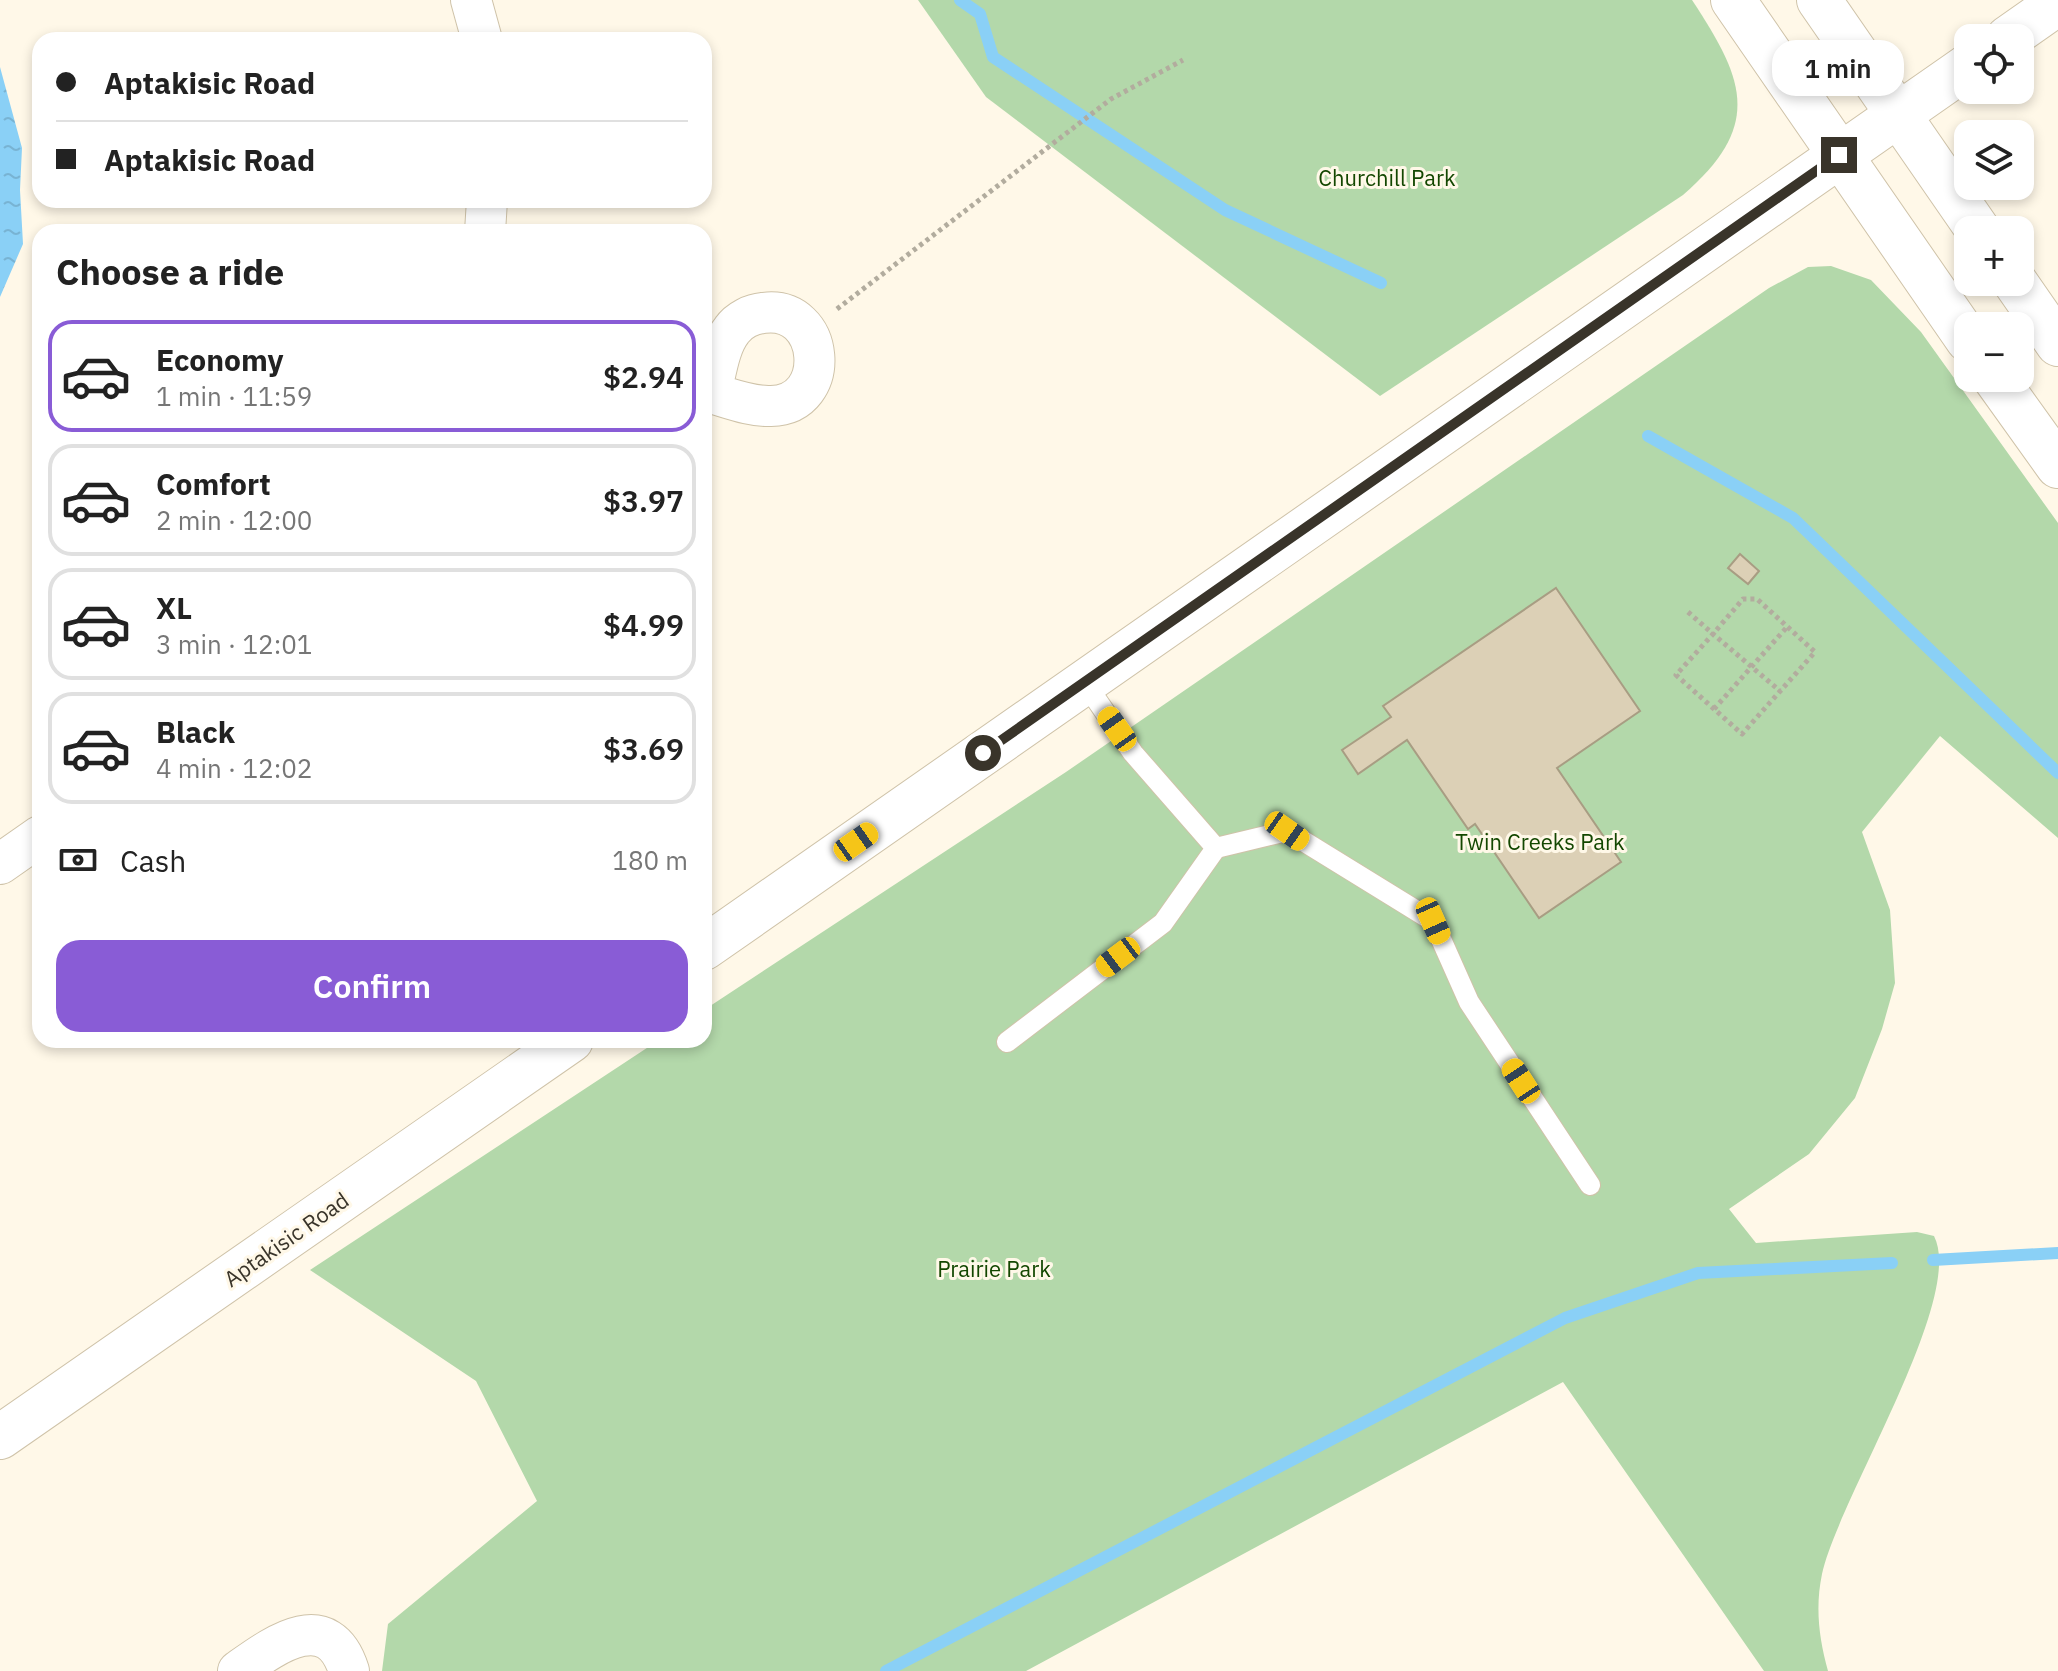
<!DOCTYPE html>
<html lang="en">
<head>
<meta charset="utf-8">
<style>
  :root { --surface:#fff; --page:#f2f2f2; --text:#222; --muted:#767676; --line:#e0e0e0; --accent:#895cd6 }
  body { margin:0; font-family:"IBM Plex Sans",sans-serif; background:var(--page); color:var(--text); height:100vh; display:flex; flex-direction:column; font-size:30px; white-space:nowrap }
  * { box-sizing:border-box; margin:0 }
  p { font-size:26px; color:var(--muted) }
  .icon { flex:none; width:44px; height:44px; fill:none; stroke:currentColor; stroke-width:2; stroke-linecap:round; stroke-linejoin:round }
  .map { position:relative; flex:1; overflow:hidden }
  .panel { position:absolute; left:32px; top:224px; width:680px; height:824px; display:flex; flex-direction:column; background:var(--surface); border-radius:24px; box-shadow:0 4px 12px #0003 }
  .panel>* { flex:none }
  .hud { position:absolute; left:32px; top:32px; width:680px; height:176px; border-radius:24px; box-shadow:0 4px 12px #0003; display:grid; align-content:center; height:176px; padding:0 24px; background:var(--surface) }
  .controls { position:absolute; left:1954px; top:24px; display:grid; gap:16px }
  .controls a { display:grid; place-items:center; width:80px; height:80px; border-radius:16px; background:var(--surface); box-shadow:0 4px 12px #0003; font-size:40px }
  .end { position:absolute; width:36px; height:36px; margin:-18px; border:10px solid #39342a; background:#fff; box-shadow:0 0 0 4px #fff }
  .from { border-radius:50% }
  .bubble { position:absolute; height:56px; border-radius:24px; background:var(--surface); box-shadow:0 4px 12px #0003; font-size:26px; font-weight:600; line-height:56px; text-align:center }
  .car { position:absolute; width:24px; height:48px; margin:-24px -12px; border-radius:10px; box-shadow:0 0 6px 2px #0007; background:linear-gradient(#f5c518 24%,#345 0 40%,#f5c518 0 76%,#345 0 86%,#f5c518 0) }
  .hud b { display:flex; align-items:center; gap:28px; height:76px; font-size:30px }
  .hud b+b { border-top:2px solid var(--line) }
  .hud i { width:20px; height:20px; background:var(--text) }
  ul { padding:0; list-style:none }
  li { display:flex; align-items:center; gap:24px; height:112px; margin:0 16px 12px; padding:0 8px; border:4px solid var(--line); border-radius:24px }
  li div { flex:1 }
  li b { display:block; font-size:30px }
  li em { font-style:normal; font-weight:600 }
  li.selected { border-color:var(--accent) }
  li>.icon { width:72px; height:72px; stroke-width:1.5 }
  h2 { padding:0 24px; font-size:36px; line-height:96px }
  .pay { display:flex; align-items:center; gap:20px; height:88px; padding:0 24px; font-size:30px }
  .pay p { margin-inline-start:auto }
  .button { display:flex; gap:16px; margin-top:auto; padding:16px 24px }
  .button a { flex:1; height:92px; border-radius:24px; background:var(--accent); color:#fff; font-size:32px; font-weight:600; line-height:92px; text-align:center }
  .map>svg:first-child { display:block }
  .green { fill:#b3d8aa }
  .water { fill:url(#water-ripples) }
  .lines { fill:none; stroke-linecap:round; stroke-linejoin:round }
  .stream { stroke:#8ad0f6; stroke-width:12 }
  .building { fill:#dcd0b6; stroke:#a89d83; stroke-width:2 }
  .lane-casing { stroke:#cfc3a9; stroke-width:22 }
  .street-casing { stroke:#cfc3a9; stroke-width:42 }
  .secondary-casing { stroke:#cfc3a9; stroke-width:46 }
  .path { stroke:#b2ac9e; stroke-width:5; stroke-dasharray:4 4; stroke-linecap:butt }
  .lane { stroke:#fff; stroke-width:20 }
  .street { stroke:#fff; stroke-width:40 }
  .secondary { stroke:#fff; stroke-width:44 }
  .route { stroke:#39342a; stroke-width:10 }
  .labels { text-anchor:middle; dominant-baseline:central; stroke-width:6; stroke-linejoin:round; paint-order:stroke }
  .park-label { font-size:22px; fill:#134700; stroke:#fff8e8 }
  .street-label { font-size:22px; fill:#39342a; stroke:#fff8e8 }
</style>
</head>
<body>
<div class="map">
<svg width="2058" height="1671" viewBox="0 0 2058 1671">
  <defs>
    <pattern id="water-ripples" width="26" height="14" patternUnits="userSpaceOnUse" patternTransform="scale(2)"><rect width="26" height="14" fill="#8ad0f6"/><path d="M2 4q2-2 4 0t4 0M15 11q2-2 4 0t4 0" fill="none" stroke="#78b3d3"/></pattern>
  </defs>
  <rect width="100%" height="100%" fill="#fff8e8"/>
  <g class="green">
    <path d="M918,0h774c52,79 72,125 -9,195l-303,201 -394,-299z"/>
    <path d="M1831,266l40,14 50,52 137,191v315l-118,-102 -78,96 28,78 5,73 -13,46 -27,69 -46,56 -80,55 27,34 161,-11 17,4c32,62 -96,264 -112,338 -7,34 -3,64 6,97h-64l-201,-289 -537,289h-644l6,-47 149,-123 -61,-120 -166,-111 349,-230h45v-30l362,-238 703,-484 39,-21z"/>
  </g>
  <path class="water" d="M0,67l22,81 -2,42 3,54 -23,53z"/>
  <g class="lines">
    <g class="stream">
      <path d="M960,0l20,14 13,43 232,153 156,73"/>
      <path d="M1648,436l145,82 265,255"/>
      <path d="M1933,1260l125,-7"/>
      <path d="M886,1671l679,-353 133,-45 194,-10"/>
    </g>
  </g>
  <g class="building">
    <path d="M1740,554l19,17 -11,13 -20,-16z"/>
    <path d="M1556,588l84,123 -83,57 64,94 -82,56 -64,-94 -7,5 -61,-89 -49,34 -16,-24 49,-33 -8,-11z"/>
  </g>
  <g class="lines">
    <g class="lane-casing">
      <g id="lane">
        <path d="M1216,848l71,-17 146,90 36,81 121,183"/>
        <path d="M1007,1042l156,-119 53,-75 -83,-95 -48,-70"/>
      </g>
    </g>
    <g class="street-casing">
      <g id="street">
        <path d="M471,0l11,40"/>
        <path d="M485,232l2,-32"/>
        <path d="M704,392l7,1c18,5 40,14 60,13 63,-1 55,-102 -8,-93 -11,1 -24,7 -31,17 -13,16 -16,44 -21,63"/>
        <path d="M0,864l40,-28"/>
        <path d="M238,1671c34,-24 90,-67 111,0"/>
      </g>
    </g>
    <g class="secondary-casing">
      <g id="secondary">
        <path d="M1733,0l235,340"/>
        <path d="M1819,0l159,230"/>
        <path d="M2008,38l50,-35"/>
        <path d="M2015,282l43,62"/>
        <path d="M1995,378l63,88"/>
        <path d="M704,948l1264,-882"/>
        <path d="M0,1437l571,-397"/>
      </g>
    </g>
    <g class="path">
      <path d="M837,309l274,-210 72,-39"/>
      <path d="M1688,612l25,22 -37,41 66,59 73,-82 -58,-53h-14l-30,35 67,57"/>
      <path d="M1714,709l73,-82"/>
    </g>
    <use href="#lane" class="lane"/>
    <use href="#street" class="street"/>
    <use href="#secondary" class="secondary"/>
  </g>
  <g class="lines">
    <path class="route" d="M983,753l856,-598"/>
  </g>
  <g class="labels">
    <g class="park-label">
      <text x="1387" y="177">Churchill Park</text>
      <text x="1540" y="841">Twin Creeks Park</text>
      <text x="994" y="1268">Prairie Park</text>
    </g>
    <g class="street-label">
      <text transform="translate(286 1239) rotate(-35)">Aptakisic Road</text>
    </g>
  </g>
</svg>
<div class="controls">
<a><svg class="icon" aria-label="locate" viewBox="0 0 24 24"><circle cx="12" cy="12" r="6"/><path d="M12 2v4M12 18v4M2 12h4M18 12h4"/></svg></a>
<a><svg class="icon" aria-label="layers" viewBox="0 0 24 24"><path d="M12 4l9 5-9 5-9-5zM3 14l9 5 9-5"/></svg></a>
<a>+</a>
<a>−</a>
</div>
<i class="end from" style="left:983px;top:753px"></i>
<i class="end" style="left:1839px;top:155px"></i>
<div class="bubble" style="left:1772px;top:40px;width:132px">1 min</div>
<i class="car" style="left:1117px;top:729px;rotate:325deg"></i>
<i class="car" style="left:1287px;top:831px;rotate:125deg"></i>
<i class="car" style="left:856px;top:842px;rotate:55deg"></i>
<i class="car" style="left:1433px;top:921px;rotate:156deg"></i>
<i class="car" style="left:1118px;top:957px;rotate:233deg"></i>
<i class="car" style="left:1521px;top:1081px;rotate:327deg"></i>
<div class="hud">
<b><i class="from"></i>Aptakisic Road</b>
<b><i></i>Aptakisic Road</b>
</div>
<section class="panel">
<h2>Choose a ride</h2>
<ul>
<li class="selected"><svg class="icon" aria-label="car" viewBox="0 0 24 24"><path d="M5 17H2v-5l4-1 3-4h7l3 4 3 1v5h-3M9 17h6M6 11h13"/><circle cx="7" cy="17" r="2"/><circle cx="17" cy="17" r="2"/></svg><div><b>Economy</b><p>1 min · 11:59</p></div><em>$2.94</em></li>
<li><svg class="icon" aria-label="car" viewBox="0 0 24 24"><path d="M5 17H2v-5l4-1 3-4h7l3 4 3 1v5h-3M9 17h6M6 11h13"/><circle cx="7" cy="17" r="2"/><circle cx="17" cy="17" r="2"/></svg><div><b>Comfort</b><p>2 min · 12:00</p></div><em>$3.97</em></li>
<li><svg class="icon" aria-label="car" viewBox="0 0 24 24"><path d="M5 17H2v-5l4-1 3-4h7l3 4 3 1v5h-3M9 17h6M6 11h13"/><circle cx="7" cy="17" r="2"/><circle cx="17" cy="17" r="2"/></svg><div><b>XL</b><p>3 min · 12:01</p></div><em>$4.99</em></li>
<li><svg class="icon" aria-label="car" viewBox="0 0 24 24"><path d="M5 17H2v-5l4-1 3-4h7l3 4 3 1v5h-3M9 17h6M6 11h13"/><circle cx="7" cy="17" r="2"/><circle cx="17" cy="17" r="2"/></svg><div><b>Black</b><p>4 min · 12:02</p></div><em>$3.69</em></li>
</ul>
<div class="pay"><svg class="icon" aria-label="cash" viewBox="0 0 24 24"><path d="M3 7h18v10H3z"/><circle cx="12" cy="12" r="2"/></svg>Cash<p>180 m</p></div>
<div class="button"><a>Confirm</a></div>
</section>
</div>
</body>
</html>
